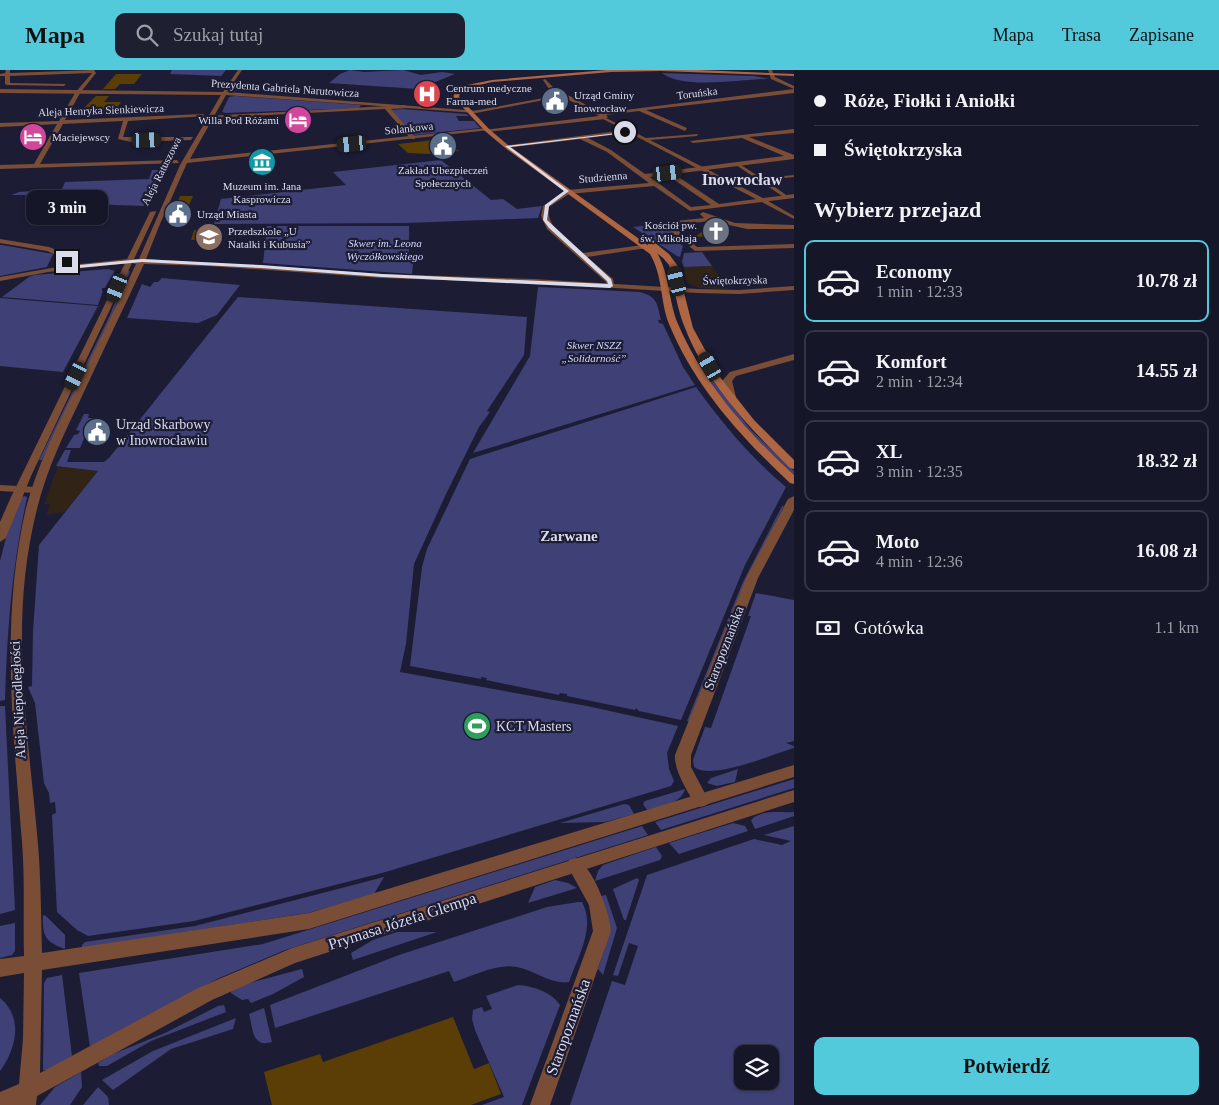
<!DOCTYPE html>
<html lang="pl">
<head>
<meta charset="utf-8">
<style>
  :root { --surface:#151628; --page:#1e1f30; --text:#f1f3f6; --muted:#9d9fa8; --line:#343545; --accent:#53cadc }
  body { margin:0; font-family:"Times New Roman",serif; background:var(--page); color:var(--text); height:100vh; display:flex; flex-direction:column; font-size:19px; white-space:nowrap }
  * { box-sizing:border-box; margin:0 }
  p { font-size:16px; color:var(--muted) }
  .icon { flex:none; width:28px; height:28px; fill:none; stroke:currentColor; stroke-width:2; stroke-linecap:round; stroke-linejoin:round }
  .map { position:relative; flex:1; overflow:hidden }
  .side { display:flex; flex-direction:column; background:var(--surface); width:425px }
  .side>* { flex:none }
  .top-card { display:grid; align-content:center; height:110px; padding:0 20px; background:var(--surface) }
  .controls { position:absolute; left:734px; top:975px; display:grid; gap:10px }
  .controls a { display:grid; place-items:center; width:45px; height:45px; border-radius:10px; background:var(--surface); box-shadow:0 1px 4px #0004,0 0 0 1px var(--line); font-size:25px }
  .end { position:absolute; width:22px; height:22px; margin:-11px; border:6px solid #d9dbeb; background:#111; box-shadow:0 0 0 2px #111 }
  .from { border-radius:50% }
  .bubble { position:absolute; height:35px; border-radius:10px; background:var(--surface); box-shadow:0 1px 4px #0004,0 0 0 1px var(--line); font-size:16px; font-weight:800; line-height:35px; text-align:center }
  .car { position:absolute; width:15px; height:30px; margin:-15px -8px; border-radius:6px; box-shadow:0 0 4px 1px #0007; background:linear-gradient(#222 24%,#8ab4d8 0 40%,#222 0 76%,#8ab4d8 0 86%,#222 0) }
  .top-card b { display:flex; align-items:center; gap:18px; height:48px; font-size:19px }
  .top-card b+b { border-top:1px solid var(--line) }
  .top-card i { width:12px; height:12px; background:var(--text) }
  ul { padding:0; list-style:none }
  li { display:flex; align-items:center; gap:15px; height:82px; margin:0 10px 8px; padding:0 10px; border:2px solid var(--line); border-radius:10px }
  li div { flex:1 }
  li b { display:block; font-size:19px }
  li em { font-style:normal; font-weight:800 }
  li.selected { border-color:var(--accent) }
  li>.icon { width:45px; height:45px; stroke-width:1.5 }
  h2 { padding:0 20px; font-size:22px; line-height:60px }
  .pay { display:flex; align-items:center; gap:12px; height:55px; padding:0 20px; font-size:19px }
  .pay p { margin-inline-start:auto }
  .action { display:flex; gap:10px; margin-top:auto; padding:10px 20px }
  .action a { flex:1; height:58px; border-radius:10px; background:var(--accent); color:#111; font-size:20px; font-weight:800; line-height:58px; text-align:center }
  header { display:flex; align-items:center; gap:30px; box-sizing:border-box; height:70px; padding:0 25px; background:var(--accent); color:#111 }
  header strong { font-size:24px }
  nav { display:flex; gap:28px; margin-inline-start:auto; font-size:18px }
  .search { width:350px; height:45px; background:var(--page); display:flex; align-items:center; gap:12px; box-sizing:border-box; padding:0 18px; border-radius:10px; color:var(--muted); font-size:19px }
  main { display:flex; flex:1; min-height:0 }
  .map>svg:first-child { display:block }
  .commercial { fill:#312417 }
  .green { fill:#3f4075; fill-rule:evenodd }
  .building { fill:#5a3e06 }
  .lines { fill:none; stroke-linecap:round; stroke-linejoin:round }
  .pedestrian { fill:#7a4d37; fill-rule:evenodd }
  .minor { fill:#7a4d37; fill-rule:evenodd }
  .tertiary { fill:#7a4d37; fill-rule:evenodd }
  .secondary { fill:#ae6541; fill-rule:evenodd }
  .route { fill:#d9dbeb }
  .labels { text-anchor:middle; dominant-baseline:central; stroke-width:4.5; stroke-linejoin:round; paint-order:stroke }
  .far-street-label { font-size:11px; fill:#d9dbeb; stroke:#1c1d35 }
  .far-poi-label { font-size:11px; fill:#d9dbeb; stroke:#1c1d35; text-anchor:start }
  .far-park-label { font-size:11px; font-style:italic; fill:#d2d6fb; stroke:#1c1d35 }
  .poi-label { font-size:14px; fill:#d9dbeb; stroke:#1c1d35; text-anchor:start }
  .street-label { font-size:14px; fill:#d9dbeb; stroke:#1c1d35 }
  .neighbourhood-label { font-size:15px; font-weight:bold; fill:#d9dbeb; stroke:#1c1d35 }
  .far-district-label { font-size:16px; font-weight:bold; fill:#d9dbeb; stroke:#1c1d35 }
  .near-street-label { font-size:16px; fill:#d9dbeb; stroke:#1c1d35 }
</style>
</head>
<body>
<header>
<strong>Mapa</strong>
<div class="search"><svg class="icon" aria-label="search" viewBox="0 0 24 24"><circle cx="10" cy="10" r="6"/><path d="M15 15l6 6"/></svg>Szukaj tutaj</div>
<nav><a>Mapa</a><a>Trasa</a><a>Zapisane</a></nav>
</header>
<main>
<div class="map">
<svg width="794" height="1035" viewBox="0 0 794 1035">
  <rect width="100%" height="100%" fill="#1c1d35"/>
  <g class="commercial">
    <path d="M712,196l16,23 -29,-1 -13,-6 -2,-15z"/>
    <path d="M58,396l40,5 -33,41 -19,3 4,-11h-6z"/>
  </g>
  <g class="green">
    <path d="M132,0h94l-5,6 -51,-2 2,-4z"/>
    <path d="M350,0l14,2 39,-2 18,5 21,-3 13,2 -37,15 -89,-6 11,-9z"/>
    <path d="M662,3l92,3 15,3c-27,0 -86,11 -107,-6z"/>
    <path d="M235,26l126,9 -2,3 -133,5 -4,-1 7,-15z"/>
    <path d="M403,39l63,5 3,2h-13l3,5h15l6,7 -66,7 -24,-25z"/>
    <path d="M441,90l50,40 12,-1 14,10 25,-3 -4,12 -132,5 -192,1 7,-25 125,-14 -13,-13z"/>
    <path d="M152,100h11l-19,36 -87,-3 -26,2 -1,-1 5,-9h-24l8,-3 43,-3 3,-7 84,-3z"/>
    <path d="M662,154l19,16 -4,1 6,5 -3,11 -3,-1 -44,-29z"/>
    <path d="M267,156h142v28h5l-2,20 -149,-11z"/>
    <path d="M0,175h2l51,9 -6,13 -47,9z"/>
    <path d="M702,182l10,14 -28,1 -2,-5 2,-9z"/>
    <path d="M108,199l7,2 -10,17h-3v3h1l-5,14 -96,-8 27,-20 5,-2z"/>
    <path d="M127,201h3l-18,44 -70,145h-3l71,-145z"/>
    <path d="M162,208l78,7 -23,30 -19,8 -71,-5 15,-34 8,3 4,-5h4z"/>
    <path d="M538,217l102,5c18,5 17,12 21,28h-3l1,3 4,1 20,43 12,18 -222,68 57,-97z"/>
    <path d="M238,227l289,20 -3,38 -37,56 3,1 -11,15 -33,67 -32,70 -8,80 -6,28 187,34 91,20 -11,27 2,16 5,12 -3,5 -289,87 -188,48 -106,15 -11,-6 -20,-18 -5,-97 4,-2 -1,-11 -5,1 -1,-10 -5,-10 -9,-80 -7,-16 4,-1 1,-55 6,-86 59,-74 -42,-5 9,-16h6l-4,12h37l5,-4z"/>
    <path d="M0,228l98,8 -35,66 -63,-6z"/>
    <path d="M713,311l38,49 43,41v4c-31,-28 -60,-58 -84,-93z"/>
    <path d="M696,317c26,36 56,72 90,100l-41,78 -64,155 -42,-9 -3,-3 -1,2 -68,-14v-2l-7,-1 -1,2 -73,-15 1,-2 -6,-1v2l-71,-13 12,-99 5,-18 43,-90z"/>
    <path d="M84,344h5l-1,4h5l-13,30h-14l8,-13 4,-1 2,-3 -4,-1z"/>
    <path d="M26,426l1,2c-15,66 -20,134 -22,202l-5,1v-140l6,-23 15,-41z"/>
    <path d="M782,436h2l-40,78 -55,137h-2l55,-137z"/>
    <path d="M756,523l38,7v141l-8,2 8,3v2c-21,6 -83,33 -100,19l-1,-7 12,-33 6,1 40,-112h-3z"/>
    <path d="M0,636h5l10,204 -15,4z"/>
    <path d="M738,699l-3,13 -18,4 -10,-3 4,-5z"/>
    <path d="M794,709v9l-133,42 -6,-8z"/>
    <path d="M685,719c-4,15 -24,17 -38,21l-4,-6 2,-3z"/>
    <path d="M624,734l5,1 5,9 -29,8 -45,1z"/>
    <path d="M794,742v4l-39,13 -4,-9c10,-11 29,-7 43,-8z"/>
    <path d="M733,753l12,3 3,5 -69,23 -10,-11z"/>
    <path d="M642,756l6,9 -363,115 -68,29 -127,68 -11,-74 184,-29z"/>
    <path d="M794,756v279h-224l42,-124 13,4 13,-39 -9,-3 -11,33 -5,-1 34,-100 107,-36 28,6 9,-4 -27,-6zM742,984h28v27h-28z"/>
    <path d="M656,777l6,9 -2,4 -65,21 3,-10 5,-6z"/>
    <path d="M384,807l-10,17 -66,19 -226,35v-3l3,-3 110,-16z"/>
    <path d="M637,808l2,2 -13,40h-2l-11,-31z"/>
    <path d="M555,810l13,3 9,5 -49,15 7,-16z"/>
    <path d="M606,825l11,33 -14,47 -5,-6c10,-31 16,-40 3,-73z"/>
    <path d="M578,832h4c14,26 -4,54 -13,80 -18,3 -35,-12 -52,-15 -20,-4 -44,9 -63,15l-5,-11 -174,57 -5,-23 129,-50 148,-48z"/>
    <path d="M43,845l3,1 19,19v14c-19,-7 -23,-12 -22,-34z"/>
    <path d="M15,853v28l-3,4 -12,3v-32z"/>
    <path d="M397,862h40l-84,28 -2,-7 22,-13z"/>
    <path d="M302,899l2,8 -31,17 -22,9 -3,-4 -6,1 -11,-7v-2l15,-7z"/>
    <path d="M62,905l10,81 -25,14h-4l1,-87 3,-5z"/>
    <path d="M518,915c14,1 34,7 42,20l-38,100h-40l22,-8 -29,-67 -3,-11 1,-9 9,-3 2,5 8,-3 -6,-13z"/>
    <path d="M0,928c24,20 16,51 0,73z"/>
    <path d="M224,935l2,7 -75,29 -44,25h-8l-1,-3 15,-9 52,-21 53,-27z"/>
    <path d="M264,938l8,34c-20,6 -19,-13 -23,-28z"/>
    <path d="M236,948l-3,11 -62,20 -58,41 -11,-10 51,-29z"/>
    <path d="M81,1002l1,15 -12,18h-30l15,-18z"/>
    <path d="M98,1017l10,10 1,8h-26z"/>
  </g>
  <g class="building">
    <path d="M116,4h26l-8,10h-14l-5,5h-12z"/>
    <path d="M96,26h13l-5,6h17l-7,10 -35,1z"/>
    <path d="M443,69l16,12 -30,3 -21,-1 -10,-9z"/>
    <path d="M180,126h13l-11,26h-13z"/>
    <path d="M708,157h3l10,9 -26,1z"/>
    <path d="M219,159l-2,10 -26,1 3,-10z"/>
    <path d="M453,947l21,52 15,-6 12,31 -30,11h-199l-8,-33 56,-18 3,8z"/>
  </g>
  <g class="lines">
    <g class="pedestrian">
      <path d="M604,47l42,21 52,-4 -1,2 -47,4 111,57 33,19v3l-191,-100z"/>
      <path d="M738,93l23,15 33,-3v2l-29,3 24,17 -4,1 -49,-33z"/>
    </g>
    <g class="minor">
      <path d="M6,0h4v3l84,-3 2,3 -16,20 -15,27 138,-6 3,2 -78,5 -5,16h70l-2,3 -60,2 -13,-3 5,-18 -60,3 -23,40 137,-4 2,3 -179,6v-4l34,-1 23,-40 -57,3v-4l59,-2 16,-28 17,-20 -82,3v7l56,1 -2,2 -57,-1 -2,-1v-8h-5v-2l5,-1z"/>
      <path d="M768,0h4l3,7 19,9v7l-148,17 41,18 -2,3 -46,-20 -33,4 2,2 -3,2 -118,13 -3,-2 115,-14 -34,-18 -21,2 -68,13 -3,-2 87,-16 -11,-6 -6,-9 2,-1 8,8 48,26 193,-24 -23,-10z"/>
      <path d="M405,35l2,3 -16,1 24,28v2h-4l-26,-30 -174,9 -3,-2z"/>
      <path d="M794,59v4l-45,4 45,18v4l-120,15 45,30 75,-10v4l-104,13 -36,-25 -85,8 -20,13c-4,20 20,33 34,46l60,-8v4h-3l-53,8 26,22 1,7 -4,2 -4,-2v-4l-59,-53 -6,-13 2,-10 24,-16 82,-7 -42,-31 -27,-13 -74,9 -3,-2 122,-16 2,3 -39,5 23,12 34,24 139,-18 -42,-18 -49,5 -3,-2zM667,105l44,30 -20,2 -41,-30z"/>
      <path d="M703,142l32,11 59,2v4h-47l-36,-8 -39,4 25,22 97,-3v4l-99,3 -33,-27 4,-2 38,-4 -4,-4z"/>
      <path d="M0,169l49,8 20,8 2,10 57,-6 4,2 -4,2 -80,9 -48,9v-4l63,-11 -1,-8 -15,-7 -47,-8z"/>
      <path d="M794,284v6l-58,16 -4,5 5,20 -2,2h-6l-7,-22 8,-9z"/>
      <path d="M0,415l35,2 6,3 -6,3 -35,-2z"/>
      <path d="M794,426v14l-36,68 -67,177v12l18,34 -2,4 -6,2 -6,-2c-7,-14 -21,-33 -20,-50l71,-177 42,-79z"/>
      <path d="M575,788c17,6 35,55 36,73l-61,174h-20l63,-174 -4,-26 -22,-40 2,-5z"/>
    </g>
    <path class="tertiary" d="M238,0h4l-15,22 252,19 -3,2 -250,-18 -36,64 297,-31 3,2 -303,33 -27,61 -14,35 236,15 152,5 163,10 42,1 55,-4v4l-55,4 -42,-1 -163,-10 -152,-5 -173,-12 -65,-2c-20,43 -41,87 -61,130 -18,38 -36,74 -46,115 -29,115 -9,220 1,335 3,36 3,73 4,109l267,-40 485,-148v12l-485,152 -267,41 -2,103 158,-85 94,-40 502,-158v12l-499,161 -83,37 -175,96 -1,9h-36v-13l19,-8 4,-45 1,-66 -24,4v-18l24,-3c-1,-38 1,-76 -2,-114 -9,-112 -22,-223 4,-334 11,-42 30,-80 49,-118 21,-42 41,-84 61,-126l-4,-1 -101,213 -25,62 -6,4v-20l11,-25 139,-285 5,-1 1,1 -22,47h5l41,-94 41,-70 -221,-2v-4l223,3z"/>
    <g class="secondary">
      <path d="M606,0h93l95,4v2l-133,-5 -50,1 -119,10 -21,5 -11,6 -1,4 30,32 19,16 148,106c14,23 12,49 22,73 26,60 69,108 116,151v9l-4,-1c-49,-46 -95,-96 -121,-159 -9,-23 -6,-48 -19,-70l-146,-107 -19,-16 -32,-34 3,-6 11,-6 25,-5z"/>
      <path d="M648,172h6l15,12 8,11 16,63 27,49 34,43 40,40v9l-4,-1c-41,-41 -83,-84 -105,-140 -8,-19 -11,-42 -16,-63l-6,-7 -15,-12z"/>
    </g>
  </g>
  <path class="route" d="M626,62l-1,1 -115,14 59,44 -20,15 -2,14 64,59 2,7 -3,2 -228,-11 -121,-9 -119,-6 -75,7 -3,-2 1,-5 2,-2 2,2v4l73,-7 119,6 121,9 226,10 -1,-3 -58,-53 -6,-8 2,-15 19,-14 -59,-45z"/>
  <defs>
    <g id="hospital-disc" transform="scale(1.4375)"><circle r="9.5" fill="#e0444e" stroke="#1c1d35"/><path d="M-5-5h3v3.5h4V-5h3V5h-3V1.5h-4V5h-3Z" fill="#fff"/></g>
    <g id="civic-disc" transform="scale(1.4375)"><circle r="9.5" fill="#5c6f8a" stroke="#1c1d35"/><path d="M-.6-6.5H3V-4.5H.6V-3L4-1V1h2V6H-6V1h2V-1L-.6-3ZM-1.2 2.5V6h2.4V2.5Z" fill="#fff"/></g>
    <g id="hotel-disc" transform="scale(1.4375)"><circle r="9.5" fill="#d1479c" stroke="#1c1d35"/><path d="M-6-4.5h1.5V1H6V5H4.5V3h-9V5H-6ZM-4 0a1.8 1.8 0 1 1 3.6 0ZM.5 0V-2.5h3Q6-2.5 6 0Z" fill="#fff"/></g>
    <g id="museum-disc" transform="scale(1.4375)"><circle r="9.5" fill="#0f9aa8" stroke="#1c1d35"/><path d="M0-6L6-3V-2H-6V-3ZM-5-1h2V3h-2ZM-1-1h2V3h-2ZM3-1h2V3H3ZM-6 4H6V6H-6Z" fill="#fff"/></g>
    <g id="church-disc" transform="scale(1.4375)"><circle r="9.5" fill="#6b7280" stroke="#1c1d35"/><path d="M-1.2-6h2.4v3.5h3.3v2.4h-3.3V6h-2.4V-.1h-3.3v-2.4h3.3Z" fill="#fff"/></g>
    <g id="school-disc" transform="scale(1.4375)"><circle r="9.5" fill="#8d6e63" stroke="#1c1d35"/><path d="M0-5L7-2L0 1L-7-2ZM-4 1L0 2.5L4 1V4Q0 6-4 4Z" fill="#fff"/></g>
    <g id="stadium-disc" transform="scale(1.4375)"><circle r="9.5" fill="#2e9e5b" stroke="#1c1d35"/><path d="M0-5a6.5 5 0 1 0 0 10a6.5 5 0 1 0 0-10ZM-3.5-1.8h7v3.6h-7Z" fill="#fff"/></g>
  </defs>
  <g fill-rule="evenodd">
    <use href="#hospital-disc" x="427" y="24"/>
    <use href="#civic-disc" x="555" y="31"/>
    <use href="#hotel-disc" x="298" y="50"/>
    <use href="#hotel-disc" x="33" y="67"/>
    <use href="#civic-disc" x="443" y="76"/>
    <use href="#museum-disc" x="262" y="92"/>
    <use href="#civic-disc" x="178" y="144"/>
    <use href="#church-disc" x="716" y="161"/>
    <use href="#school-disc" x="209" y="167"/>
    <use href="#civic-disc" x="97" y="362"/>
    <use href="#stadium-disc" x="477" y="656"/>
  </g>
  <g class="labels">
    <g class="far-street-label">
      <text transform="translate(285 18) rotate(4)">Prezydenta Gabriela Narutowicza</text>
      <text transform="translate(697 23) rotate(-7)">Toruńska</text>
      <text transform="translate(101 40) rotate(-2)">Aleja Henryka Sienkiewicza</text>
      <text transform="translate(409 58) rotate(-6)">Solankowa</text>
      <text transform="translate(161 101) rotate(-63)">Aleja Ratuszowa</text>
      <text transform="translate(603 107) rotate(-5)">Studzienna</text>
      <text transform="translate(735 210) rotate(-1)">Świętokrzyska</text>
    </g>
    <g class="far-poi-label">
      <text x="446" y="18">Centrum medyczne<tspan x="446" dy="13">Farma-med</tspan></text>
      <text x="574" y="25">Urząd Gminy<tspan x="574" dy="13">Inowrocław</tspan></text>
      <text x="279" y="50" text-anchor="end">Willa Pod Różami</text>
      <text x="52" y="67">Maciejewscy</text>
      <text x="443" y="100" text-anchor="middle">Zakład Ubezpieczeń<tspan x="443" dy="13">Społecznych</tspan></text>
      <text x="262" y="116" text-anchor="middle">Muzeum im. Jana<tspan x="262" dy="13">Kasprowicza</tspan></text>
      <text x="197" y="144">Urząd Miasta</text>
      <text x="697" y="155" text-anchor="end">Kościół pw.<tspan x="697" dy="13">św. Mikołaja</tspan></text>
      <text x="228" y="161">Przedszkole „U<tspan x="228" dy="13">Natalki i Kubusia”</tspan></text>
    </g>
    <g class="far-park-label">
      <text x="385" y="173">Skwer im. Leona<tspan x="385" dy="13">Wyczółkowskiego</tspan></text>
      <text x="594" y="275">Skwer NSZZ<tspan x="594" dy="13">„Solidarność”</tspan></text>
    </g>
    <g class="poi-label">
      <text x="116" y="354">Urząd Skarbowy<tspan x="116" dy="16">w Inowrocławiu</tspan></text>
      <text x="496" y="656">KCT Masters</text>
    </g>
    <g class="street-label">
      <text transform="translate(724 578) rotate(-69)">Staropoznańska</text>
      <text transform="translate(18 630) rotate(-93)">Aleja Niepodległości</text>
    </g>
    <g class="neighbourhood-label">
      <text x="569" y="466">Zarwane</text>
    </g>
    <g class="far-district-label">
      <text x="742" y="109">Inowrocław</text>
    </g>
    <g class="near-street-label">
      <text transform="translate(402 851) rotate(-18)">Prymasa Józefa Glempa</text>
      <text transform="translate(568 957) rotate(-70)">Staropoznańska</text>
    </g>
  </g>
</svg>
<div class="controls">
<a><svg class="icon" aria-label="layers" viewBox="0 0 24 24"><path d="M12 4l9 5-9 5-9-5zM3 14l9 5 9-5"/></svg></a>
</div>
<i class="end from" style="left:625px;top:62px"></i>
<i class="end" style="left:67px;top:192px"></i>
<div class="bubble" style="left:26px;top:120px;width:82px">3 min</div>
<i class="car" style="left:147px;top:70px;rotate:88deg"></i>
<i class="car" style="left:352px;top:74px;rotate:264deg"></i>
<i class="car" style="left:668px;top:103px;rotate:83deg"></i>
<i class="car" style="left:677px;top:211px;rotate:346deg"></i>
<i class="car" style="left:117px;top:218px;rotate:202deg"></i>
<i class="car" style="left:710px;top:296px;rotate:330deg"></i>
<i class="car" style="left:76px;top:306px;rotate:206deg"></i>
</div>
<section class="side">
<div class="top-card">
<b><i class="from"></i>Róże, Fiołki i Aniołki</b>
<b><i></i>Świętokrzyska</b>
</div>
<h2>Wybierz przejazd</h2>
<ul>
<li class="selected"><svg class="icon" aria-label="car" viewBox="0 0 24 24"><path d="M5 17H2v-5l4-1 3-4h7l3 4 3 1v5h-3M9 17h6M6 11h13"/><circle cx="7" cy="17" r="2"/><circle cx="17" cy="17" r="2"/></svg><div><b>Economy</b><p>1 min · 12:33</p></div><em>10.78 zł</em></li>
<li><svg class="icon" aria-label="car" viewBox="0 0 24 24"><path d="M5 17H2v-5l4-1 3-4h7l3 4 3 1v5h-3M9 17h6M6 11h13"/><circle cx="7" cy="17" r="2"/><circle cx="17" cy="17" r="2"/></svg><div><b>Komfort</b><p>2 min · 12:34</p></div><em>14.55 zł</em></li>
<li><svg class="icon" aria-label="car" viewBox="0 0 24 24"><path d="M5 17H2v-5l4-1 3-4h7l3 4 3 1v5h-3M9 17h6M6 11h13"/><circle cx="7" cy="17" r="2"/><circle cx="17" cy="17" r="2"/></svg><div><b>XL</b><p>3 min · 12:35</p></div><em>18.32 zł</em></li>
<li><svg class="icon" aria-label="car" viewBox="0 0 24 24"><path d="M5 17H2v-5l4-1 3-4h7l3 4 3 1v5h-3M9 17h6M6 11h13"/><circle cx="7" cy="17" r="2"/><circle cx="17" cy="17" r="2"/></svg><div><b>Moto</b><p>4 min · 12:36</p></div><em>16.08 zł</em></li>
</ul>
<div class="pay"><svg class="icon" aria-label="cash" viewBox="0 0 24 24"><path d="M3 7h18v10H3z"/><circle cx="12" cy="12" r="2"/></svg>Gotówka<p>1.1 km</p></div>
<div class="action"><a>Potwierdź</a></div>
</section>
</main>
</body>
</html>
